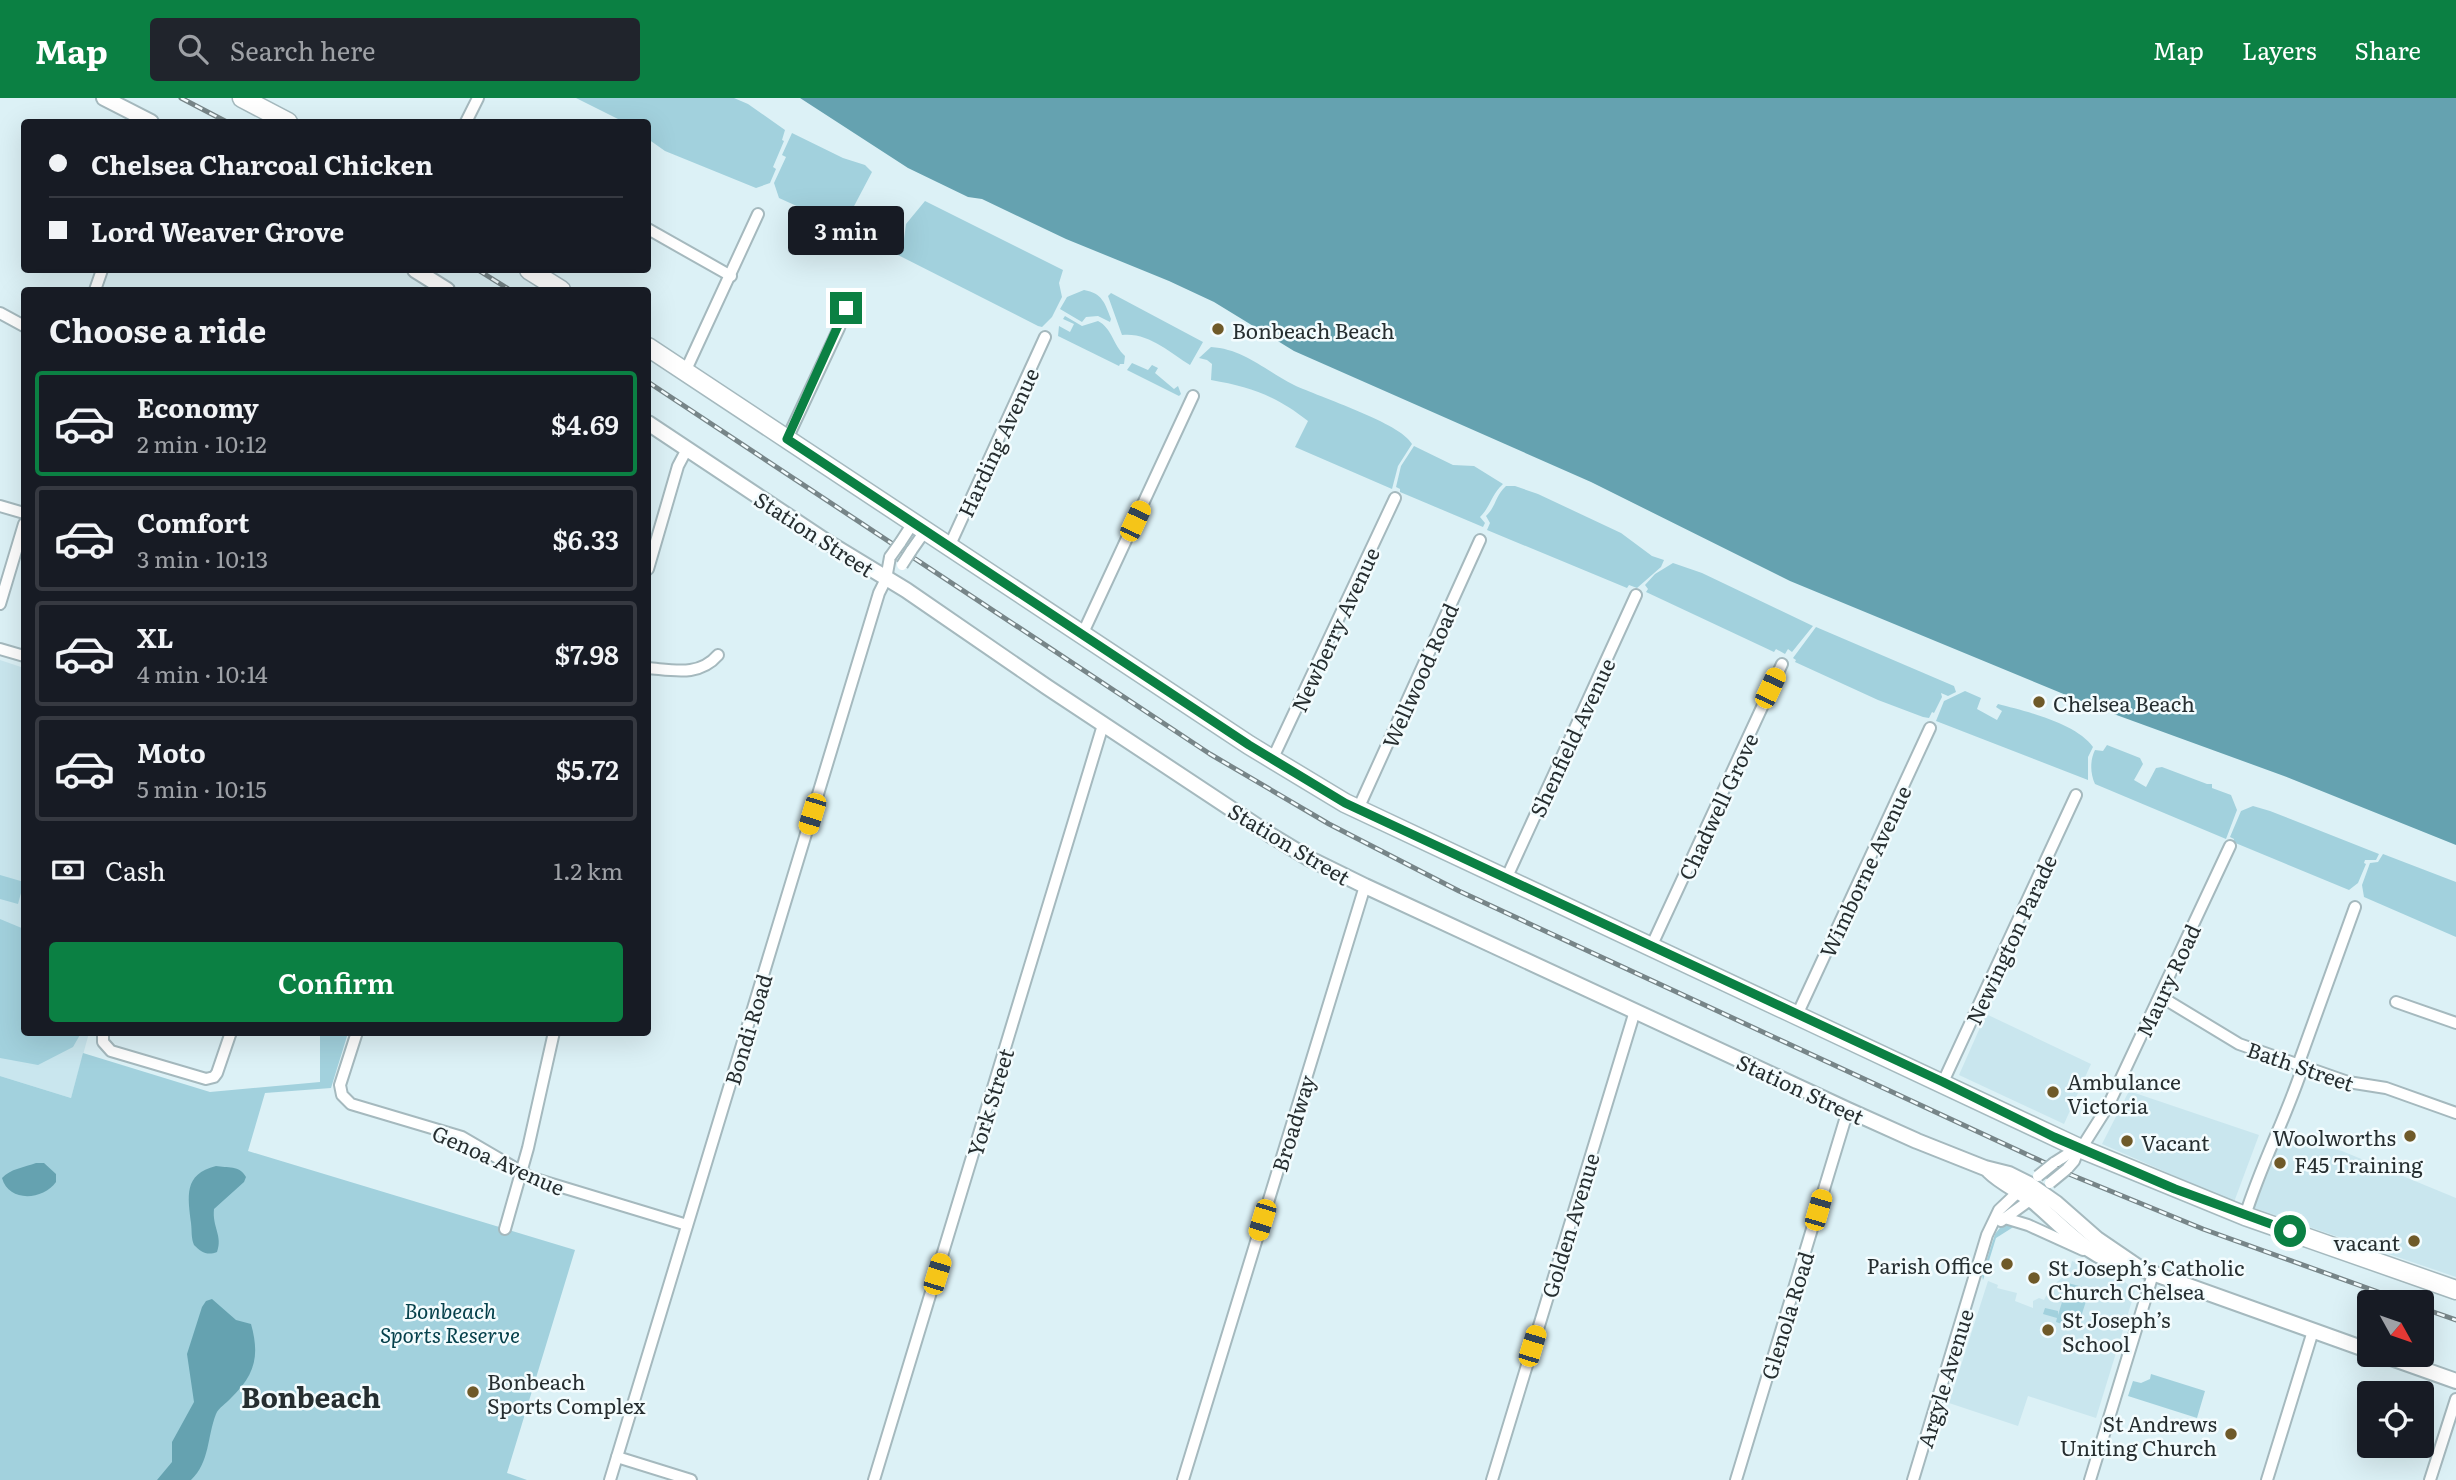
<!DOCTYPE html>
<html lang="en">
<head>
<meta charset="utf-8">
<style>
  :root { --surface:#171b24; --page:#20242c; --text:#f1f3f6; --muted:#9ea1a6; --line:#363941; --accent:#0b8043 }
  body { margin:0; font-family:Literata,serif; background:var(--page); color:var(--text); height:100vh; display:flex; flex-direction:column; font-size:26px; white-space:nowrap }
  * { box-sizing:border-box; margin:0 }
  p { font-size:23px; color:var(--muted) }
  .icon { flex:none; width:38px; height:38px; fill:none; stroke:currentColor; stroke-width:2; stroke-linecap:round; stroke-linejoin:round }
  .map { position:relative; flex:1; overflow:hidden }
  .side { position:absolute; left:21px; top:189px; width:630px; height:749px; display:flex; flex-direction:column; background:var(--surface); border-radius:7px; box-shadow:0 7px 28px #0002 }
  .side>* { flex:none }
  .guide { position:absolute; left:21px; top:21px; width:630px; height:154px; border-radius:7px; box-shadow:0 7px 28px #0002; display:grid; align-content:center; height:154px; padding:0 28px; background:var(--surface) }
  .needle { width:46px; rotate:130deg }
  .fabs { position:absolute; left:2357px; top:1192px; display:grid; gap:14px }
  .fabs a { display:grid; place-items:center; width:77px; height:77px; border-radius:7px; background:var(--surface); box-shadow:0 7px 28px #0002; font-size:35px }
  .end { position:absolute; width:32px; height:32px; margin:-16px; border:9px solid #0b8043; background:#fff; box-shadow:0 0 0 4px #fff }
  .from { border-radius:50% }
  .bubble { position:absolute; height:49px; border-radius:7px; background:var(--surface); box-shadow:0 7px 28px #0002; font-size:23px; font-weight:600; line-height:49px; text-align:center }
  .car { position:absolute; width:21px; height:42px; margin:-21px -10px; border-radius:9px; box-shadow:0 0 5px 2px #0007; background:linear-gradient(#f5c518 24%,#345 0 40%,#f5c518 0 76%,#345 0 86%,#f5c518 0) }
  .guide b { display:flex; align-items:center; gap:24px; height:66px; font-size:26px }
  .guide b+b { border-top:2px solid var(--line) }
  .guide i { width:18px; height:18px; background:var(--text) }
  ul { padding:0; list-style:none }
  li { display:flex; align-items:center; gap:21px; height:105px; margin:0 14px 10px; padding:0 14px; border:4px solid var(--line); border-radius:7px }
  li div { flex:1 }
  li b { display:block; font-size:26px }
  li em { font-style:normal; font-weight:600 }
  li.active { border-color:var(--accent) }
  li>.icon { width:63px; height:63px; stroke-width:1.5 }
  h2 { padding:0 28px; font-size:32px; line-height:84px }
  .pay { display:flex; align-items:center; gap:18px; height:77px; padding:0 28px; font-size:26px }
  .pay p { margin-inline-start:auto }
  .action { display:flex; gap:14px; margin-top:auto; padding:14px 28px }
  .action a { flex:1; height:80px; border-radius:7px; background:var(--accent); color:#fff; font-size:28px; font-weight:600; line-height:80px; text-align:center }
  header { display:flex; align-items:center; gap:42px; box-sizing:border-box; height:98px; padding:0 35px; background:var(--accent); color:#fff }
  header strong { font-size:33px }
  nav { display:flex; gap:38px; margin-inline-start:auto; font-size:24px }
  .search { width:490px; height:63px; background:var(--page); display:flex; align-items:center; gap:18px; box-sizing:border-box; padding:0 24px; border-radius:7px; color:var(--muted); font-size:26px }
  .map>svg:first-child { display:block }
  .built { fill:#c9e6ee }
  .green { fill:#a2d1dd }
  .water { fill:#65a2b0 }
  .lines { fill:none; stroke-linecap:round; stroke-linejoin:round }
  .minor-casing { stroke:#a5b9be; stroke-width:14 }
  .tertiary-casing { stroke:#a5b9be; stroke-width:18 }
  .trunk-casing { stroke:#a5b9be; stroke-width:21 }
  .minor { stroke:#fff; stroke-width:10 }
  .tertiary { stroke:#fff; stroke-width:14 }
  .trunk { stroke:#fff; stroke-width:18 }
  .rail-casing { stroke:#778588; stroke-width:5 }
  .rail { stroke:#f3fcfe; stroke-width:2.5; stroke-dasharray:8; stroke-linecap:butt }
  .minor-bridge-casing { stroke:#a5b9be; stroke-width:14; stroke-linecap:butt }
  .minor-bridge { stroke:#fff; stroke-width:10 }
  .route { stroke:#0b8043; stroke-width:9 }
  .poi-dot { fill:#6f5a29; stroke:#f3fcfe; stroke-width:2.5 }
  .labels { text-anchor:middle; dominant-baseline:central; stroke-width:5; stroke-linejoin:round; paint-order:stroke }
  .poi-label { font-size:21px; fill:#262e30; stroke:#f3fcfe; text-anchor:start }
  .street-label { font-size:21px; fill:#262e30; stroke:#f3fcfe }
  .park-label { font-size:21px; font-style:italic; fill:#05404b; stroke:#f3fcfe }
  .district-label { font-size:28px; font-weight:bold; fill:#262e30; stroke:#f3fcfe }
</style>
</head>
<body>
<header>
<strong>Map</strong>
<div class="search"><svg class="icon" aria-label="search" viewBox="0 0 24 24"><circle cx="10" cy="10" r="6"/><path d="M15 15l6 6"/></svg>Search here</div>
<nav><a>Map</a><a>Layers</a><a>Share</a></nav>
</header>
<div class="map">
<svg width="2456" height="1382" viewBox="0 0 2456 1382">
  <rect width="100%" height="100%" fill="#dcf1f6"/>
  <g class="built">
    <path d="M0,562l24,8v364l65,1 -18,65 -71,-22z"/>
    <path d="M1986,916l105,50 -27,60 -105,-49z"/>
    <path d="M2129,993l130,44 -25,67 -132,-58z"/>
    <path d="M2283,1038l59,15 114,47v79l-202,-69z"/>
    <path d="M2072,1163l52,20 11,10 -39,127 -68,-22 -10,30 -69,-23 39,-122 10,4 -1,3 20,5 -2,8 18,7v-7l6,-3 5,2 2,-4 5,-2 2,-5 -1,-3 17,-14z"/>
  </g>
  <g class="green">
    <path d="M576,0h158l14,6 37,26 -3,10 2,1 -11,26 3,2 -6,14 -14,5 -91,-37 -17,-12v-17h-24z"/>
    <path d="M792,35l51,25 22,7 7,7 -29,55 -64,-29 -5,-15 12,-26 -4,-2z"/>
    <path d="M925,103l138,69 -4,13 3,14 -10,20 -10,10 -4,-1 -142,-72 8,-15 2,-15z"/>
    <path d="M1084,192c18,3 21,13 27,29l-1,3 -12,-6 -12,1 -4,5 -22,-13 7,-12z"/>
    <path d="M1111,195l92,49 -13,23c-20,-12 -41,-33 -68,-30l-14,-39z"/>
    <path d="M1065,218l17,10 16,-5c14,7 15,24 27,35l-1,8h-4l-1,2 -61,-30 1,-10 11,6 4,-8 -11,-5z"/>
    <path d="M1211,249c33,2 55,24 83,38 25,12 107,38 118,59l-14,22 -6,23 -97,-42 13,-26c-32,-25 -57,-34 -97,-41l1,-16 -5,-4 -8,-2z"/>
    <path d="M1132,265l16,7 4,-5 6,3 -3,5 19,16 4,-3 3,8 -2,2 -52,-26z"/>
    <path d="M1414,348l39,19 21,1 29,18c-12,11 -12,22 -23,33l5,6 -2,4 -83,-35v-3l-4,-2 5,-21z"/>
    <path d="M1506,388h9l23,8 83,39 31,23 12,4 -3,7 -24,21 -8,-3 -2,3 -140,-58 3,-7 -4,-7c10,-9 9,-20 20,-30z"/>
    <path d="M1673,465l29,10 111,53 -21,26 -4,-3 -3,5 -9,-5 -2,3 -128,-60 2,-3 -3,-4 10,-11z"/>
    <path d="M1816,529l138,59 2,6 -8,4 -7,-3 1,4 -8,16 -2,-1 -3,6 -6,-1 -45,-17 -83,-38 1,-2 -3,-2z"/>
    <path d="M1965,593l16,7 -4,11 20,11 5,-9 -6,-4 2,-3c27,7 78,19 95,43l-5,10v23l-152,-59 8,-20z"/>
    <path d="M2107,647l33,13 3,6 -9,16 12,7 10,-19 6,-1 45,17h5v4l19,7 6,15 -11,29 -131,-55c-5,-11 -5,-24 0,-34l8,1z"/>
    <path d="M2253,708l17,5 109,43 -3,6h-11l-1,3 2,1 -8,19 -9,7 -116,-48 1,-3 -4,-2 11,-26z"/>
    <path d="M2383,756l73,28v55l-92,-40 -2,-12 8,-22 8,-1z"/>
    <path d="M0,777l24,7 -6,22 -18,-5z"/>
    <path d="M0,821l24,10v103l57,1 -8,14 -35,18 -38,-7z"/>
    <path d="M320,935h28l-17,55 -66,5 -17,58 327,99 -68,223 20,7h-527v-404l71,22 12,-45 127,39 110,-10z"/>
    <path d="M2004,1125l11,3 -19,12 -13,42 -1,-5 13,-41z"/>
    <path d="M2068,1185l22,6 -13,40 -21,-7 1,-4 -14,-4 2,-6 13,3v4z"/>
    <path d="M2151,1276l54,17 -8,27 -69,-22 5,-15 8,2 9,-4z"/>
  </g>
  <g class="water">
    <path d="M800,0h1656v747l-172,-69 -184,-67 -310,-128 -199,-99 -297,-131 -80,-49 -45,-21 -103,-42 -84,-40 -14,-2 -60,-29z"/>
    <path d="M36,1065h8l12,11v8c-13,18 -47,21 -54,-4 8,-9 23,-11 34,-15z"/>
    <path d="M216,1068c11,2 24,-1 30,11l-2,5 -30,27c-2,18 9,27 3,43 -10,4 -16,0 -23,-7 -3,-7 -2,-14 -3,-22 -3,-26 -8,-49 25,-57z"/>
    <path d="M212,1201l24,21 15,4c9,32 4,51 -20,74 -5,6 -12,9 -15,16 -9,23 -6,48 -25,66h-34l15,-18v-20l22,-40 -7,-48 15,-47 4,-6z"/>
  </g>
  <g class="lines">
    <g class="minor-casing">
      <g id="minor">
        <path d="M466,24l12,-24"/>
        <path d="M648,131l83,47"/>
        <path d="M95,192l7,-20"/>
        <path d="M0,215l24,13"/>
        <path d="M685,274l73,-158"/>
        <path d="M787,341l52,-111 7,-20 1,-9"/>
        <path d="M0,408l24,7"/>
        <path d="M900,445l13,-20"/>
        <path d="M949,449l96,-210"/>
        <path d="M911,453l14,-20"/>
        <path d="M648,471l30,-103 9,-17"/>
        <path d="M0,506l24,-80"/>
        <path d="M1082,537l111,-239"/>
        <path d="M0,551l24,7"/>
        <path d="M648,570c25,2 51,9 70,-13"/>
        <path d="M1272,662l123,-262"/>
        <path d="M1358,711l122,-269"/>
        <path d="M1506,781l130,-284"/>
        <path d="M1651,849l131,-283"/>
        <path d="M2157,904l11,-1 71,43 109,38 38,6 70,25"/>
        <path d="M2396,904l60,21"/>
        <path d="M1797,917l133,-287"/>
        <path d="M103,934v10l8,9 95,28 8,-2 3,-4 14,-41"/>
        <path d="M357,934l-17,53 2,10 9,9 111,33 70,41 155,47"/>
        <path d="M2298,967l57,-158"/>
        <path d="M1943,984l133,-287"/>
        <path d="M2054,1065l30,-19 24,-38 122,-260"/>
        <path d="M2067,1071l7,-8 5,-13"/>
        <path d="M2245,1118c16,-52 41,-98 58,-150"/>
        <path d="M2005,1120l23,7 55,25"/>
        <path d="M2001,1123l29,-21"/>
        <path d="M505,1131l23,-81 26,-116"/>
        <path d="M617,1359l74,23"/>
        <path d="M610,1382l269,-887 7,-14 4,-22"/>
        <path d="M874,1382l229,-755"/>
        <path d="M1183,1382l182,-594"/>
        <path d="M1492,1382l143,-469"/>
        <path d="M1736,1382l112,-370"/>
        <path d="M1913,1382l74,-245 12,-25 19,-18"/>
        <path d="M2090,1382l63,-206"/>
        <path d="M2267,1382l46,-149"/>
        <path d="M2430,1382l26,-81"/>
      </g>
    </g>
    <g class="tertiary-casing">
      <g id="tertiary">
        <path d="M104,0l47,24"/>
        <path d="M415,172l32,20"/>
        <path d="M648,325l179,119 79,48 141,97 225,149 38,23 55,27 483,224 69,31 68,27 24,6 20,10 27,19 41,36 44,30 229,82"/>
        <path d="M1989,1073c13,13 31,20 45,31 32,27 56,58 99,66"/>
        <path d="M2380,1256l76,27"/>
      </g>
    </g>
    <g class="trunk-casing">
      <g id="trunk">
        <path d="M242,0l46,24"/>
        <path d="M529,172l32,20"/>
        <path d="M648,249l601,398 96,58 734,345 166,68 211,74"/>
      </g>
    </g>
    <use href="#minor" class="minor"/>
    <use href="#tertiary" class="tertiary"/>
    <use href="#trunk" class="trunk"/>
    <g class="rail-casing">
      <g id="rail">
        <path d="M181,0l46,24"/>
        <path d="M478,172l32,20"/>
        <path d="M648,284l562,372 119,70 130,67 610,283 134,55 203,73"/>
        <path d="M2422,1210l34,12"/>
      </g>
    </g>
    <use href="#rail" class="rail"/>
    <g class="minor-bridge-casing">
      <g id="minor-bridge">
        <path d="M890,459l10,-14"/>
        <path d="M902,467l9,-14"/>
        <path d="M2038,1078l16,-13"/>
        <path d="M2050,1085l17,-14"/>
      </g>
    </g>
    <use href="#minor-bridge" class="minor-bridge"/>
  </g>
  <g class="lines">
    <path class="route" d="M846,210l-59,131 462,306 96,58 598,279 111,55 121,52 115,42"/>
  </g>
  <g class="poi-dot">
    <circle cx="1218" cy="231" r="7"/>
    <circle cx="2039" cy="604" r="7"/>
    <circle cx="2053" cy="994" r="7"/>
    <circle cx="2410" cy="1038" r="7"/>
    <circle cx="2127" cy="1043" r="7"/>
    <circle cx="2280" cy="1065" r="7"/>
    <circle cx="2414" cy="1143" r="7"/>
    <circle cx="2007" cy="1166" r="7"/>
    <circle cx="2034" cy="1180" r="7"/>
    <circle cx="2048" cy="1232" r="7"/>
    <circle cx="473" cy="1294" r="7"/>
    <circle cx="2231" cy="1336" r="7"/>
  </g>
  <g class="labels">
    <g class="poi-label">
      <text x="1232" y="231">Bonbeach Beach</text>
      <text x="2053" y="604">Chelsea Beach</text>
      <text x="2067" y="982">Ambulance<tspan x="2067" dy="24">Victoria</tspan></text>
      <text x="2396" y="1038" text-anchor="end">Woolworths</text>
      <text x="2141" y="1043">Vacant</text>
      <text x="2294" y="1065">F45 Training</text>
      <text x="2400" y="1143" text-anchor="end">vacant</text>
      <text x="1993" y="1166" text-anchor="end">Parish Office</text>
      <text x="2048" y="1168">St Joseph’s Catholic<tspan x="2048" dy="24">Church Chelsea</tspan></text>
      <text x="2062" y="1220">St Joseph’s<tspan x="2062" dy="24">School</tspan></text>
      <text x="487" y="1282">Bonbeach<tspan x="487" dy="24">Sports Complex</tspan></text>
      <text x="2217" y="1324" text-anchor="end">St Andrews<tspan x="2217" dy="24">Uniting Church</tspan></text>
    </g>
    <g class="street-label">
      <text transform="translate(997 344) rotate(-65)">Harding Avenue</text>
      <text transform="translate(815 435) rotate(33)">Station Street</text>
      <text transform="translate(1334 531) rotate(-65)">Newberry Avenue</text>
      <text transform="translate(1419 577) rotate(-66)">Wellwood Road</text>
      <text transform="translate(1571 639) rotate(-65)">Shenfield Avenue</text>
      <text transform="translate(1717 708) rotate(-65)">Chadwell Grove</text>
      <text transform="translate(1290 745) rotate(31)">Station Street</text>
      <text transform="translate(1864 773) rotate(-65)">Wimborne Avenue</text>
      <text transform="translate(2010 841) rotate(-65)">Newington Parade</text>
      <text transform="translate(2167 882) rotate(-65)">Maury Road</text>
      <text transform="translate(747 931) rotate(-73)">Bondi Road</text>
      <text transform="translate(2301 967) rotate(19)">Bath Street</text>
      <text transform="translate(1801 990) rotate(25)">Station Street</text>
      <text transform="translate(989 1004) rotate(-73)">York Street</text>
      <text transform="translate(1292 1025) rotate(-73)">Broadway</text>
      <text transform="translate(499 1061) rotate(24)">Genoa Avenue</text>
      <text transform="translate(1569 1127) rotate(-73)">Golden Avenue</text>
      <text transform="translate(1786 1217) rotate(-73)">Glenola Road</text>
      <text transform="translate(1944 1280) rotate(-73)">Argyle Avenue</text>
    </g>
    <g class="park-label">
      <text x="450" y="1211">Bonbeach<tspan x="450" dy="24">Sports Reserve</tspan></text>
    </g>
    <g class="district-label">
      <text x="311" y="1298">Bonbeach</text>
    </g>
  </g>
</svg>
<div class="fabs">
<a><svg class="needle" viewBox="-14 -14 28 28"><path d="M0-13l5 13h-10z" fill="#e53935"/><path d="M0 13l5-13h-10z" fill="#9ea1a6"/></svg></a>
<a><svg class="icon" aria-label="locate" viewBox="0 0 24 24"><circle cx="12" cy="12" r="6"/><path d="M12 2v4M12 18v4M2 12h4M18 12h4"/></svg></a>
</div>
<i class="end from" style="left:2290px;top:1133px"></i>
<i class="end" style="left:846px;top:210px"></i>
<div class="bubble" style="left:788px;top:108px;width:116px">3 min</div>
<i class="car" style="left:1135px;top:423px;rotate:25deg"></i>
<i class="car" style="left:1770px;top:590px;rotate:25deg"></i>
<i class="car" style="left:812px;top:716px;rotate:197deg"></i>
<i class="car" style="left:1818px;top:1112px;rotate:16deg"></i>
<i class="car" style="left:1262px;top:1122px;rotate:197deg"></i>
<i class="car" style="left:937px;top:1176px;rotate:17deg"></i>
<i class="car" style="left:1532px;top:1248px;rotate:17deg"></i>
<div class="guide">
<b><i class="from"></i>Chelsea Charcoal Chicken</b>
<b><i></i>Lord Weaver Grove</b>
</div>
<section class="side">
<h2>Choose a ride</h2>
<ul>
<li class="active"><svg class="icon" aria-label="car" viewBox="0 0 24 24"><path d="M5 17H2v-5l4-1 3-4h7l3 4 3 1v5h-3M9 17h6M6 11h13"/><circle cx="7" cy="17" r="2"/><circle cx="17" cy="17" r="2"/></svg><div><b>Economy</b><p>2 min · 10:12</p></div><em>$4.69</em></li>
<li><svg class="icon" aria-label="car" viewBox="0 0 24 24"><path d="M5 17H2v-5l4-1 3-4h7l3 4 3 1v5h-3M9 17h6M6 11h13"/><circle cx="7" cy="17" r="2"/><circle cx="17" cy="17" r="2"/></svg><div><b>Comfort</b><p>3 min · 10:13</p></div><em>$6.33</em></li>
<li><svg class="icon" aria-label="car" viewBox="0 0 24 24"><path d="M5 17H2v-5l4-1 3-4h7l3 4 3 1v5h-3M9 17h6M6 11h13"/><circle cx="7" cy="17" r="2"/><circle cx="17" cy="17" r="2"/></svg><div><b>XL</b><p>4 min · 10:14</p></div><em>$7.98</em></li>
<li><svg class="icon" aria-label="car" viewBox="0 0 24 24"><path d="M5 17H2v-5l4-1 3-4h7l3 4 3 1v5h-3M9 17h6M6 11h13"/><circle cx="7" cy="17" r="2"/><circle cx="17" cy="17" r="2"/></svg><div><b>Moto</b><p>5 min · 10:15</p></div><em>$5.72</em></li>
</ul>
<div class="pay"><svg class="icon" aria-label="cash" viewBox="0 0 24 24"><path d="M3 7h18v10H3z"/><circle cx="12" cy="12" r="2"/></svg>Cash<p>1.2 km</p></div>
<div class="action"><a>Confirm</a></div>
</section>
</div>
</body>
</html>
